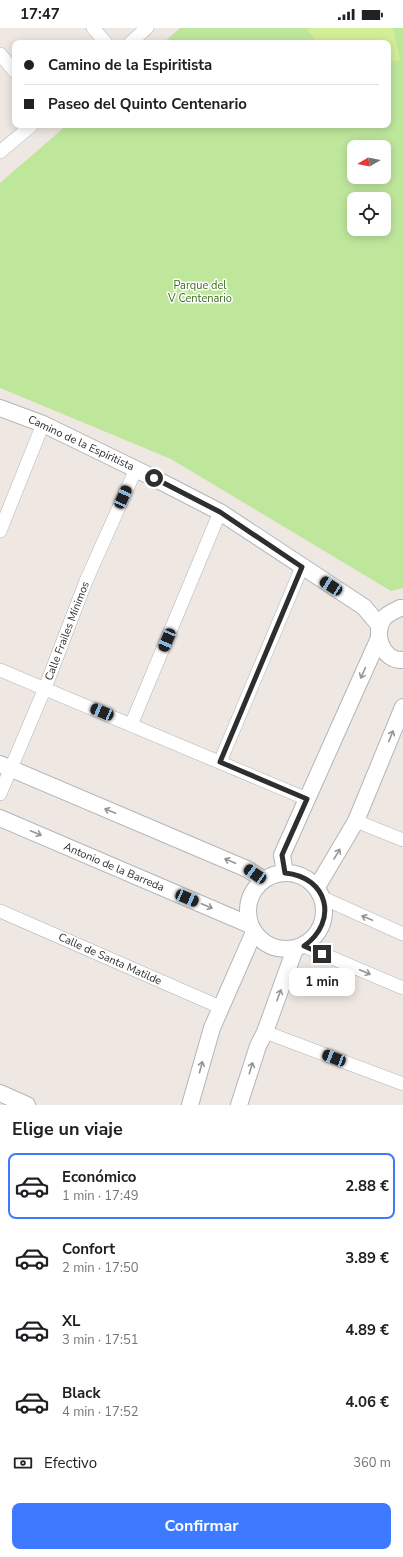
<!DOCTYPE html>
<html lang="es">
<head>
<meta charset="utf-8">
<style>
  :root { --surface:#fff; --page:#f2f2f2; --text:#202124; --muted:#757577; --line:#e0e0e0; --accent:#3e7aff }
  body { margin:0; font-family:"Nunito Sans",sans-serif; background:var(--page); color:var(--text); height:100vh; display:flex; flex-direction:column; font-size:15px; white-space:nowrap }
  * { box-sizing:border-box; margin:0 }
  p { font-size:13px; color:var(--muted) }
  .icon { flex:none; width:22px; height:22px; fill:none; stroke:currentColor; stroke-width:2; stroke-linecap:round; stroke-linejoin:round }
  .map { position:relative; height:1077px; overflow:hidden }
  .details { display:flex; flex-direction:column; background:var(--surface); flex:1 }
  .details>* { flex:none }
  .hud { position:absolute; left:12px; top:12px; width:379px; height:88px; border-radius:8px; box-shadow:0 2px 10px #0003; display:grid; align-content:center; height:88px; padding:0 12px; background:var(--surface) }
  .needle { width:26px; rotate:260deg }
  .buttons { position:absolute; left:347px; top:112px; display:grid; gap:8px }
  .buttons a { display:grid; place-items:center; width:44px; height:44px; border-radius:8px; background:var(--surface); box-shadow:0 2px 10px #0003; font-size:20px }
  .end { position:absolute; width:18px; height:18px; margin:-9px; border:5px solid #2e2e2e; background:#fff; box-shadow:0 0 0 2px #fff }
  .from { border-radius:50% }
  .bubble { position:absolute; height:28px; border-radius:8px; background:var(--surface); box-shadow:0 2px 10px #0003; font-size:13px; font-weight:700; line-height:28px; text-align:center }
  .car { position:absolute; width:12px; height:24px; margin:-12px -6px; border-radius:5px; box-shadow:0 0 3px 1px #0007; background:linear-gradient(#222 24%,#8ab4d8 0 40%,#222 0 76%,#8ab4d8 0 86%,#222 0) }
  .hud b { display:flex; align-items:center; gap:14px; height:38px; font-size:15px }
  .hud b+b { border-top:1px solid var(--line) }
  .hud i { width:10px; height:10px; background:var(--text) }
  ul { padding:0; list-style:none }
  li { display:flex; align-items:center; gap:12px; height:66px; margin:0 8px 6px; padding:0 4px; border:2px solid transparent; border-radius:8px }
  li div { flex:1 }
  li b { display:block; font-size:15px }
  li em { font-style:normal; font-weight:700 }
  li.selected { border-color:var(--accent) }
  li>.icon { width:36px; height:36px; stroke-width:1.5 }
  h2 { padding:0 12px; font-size:18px; line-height:48px }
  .pay { display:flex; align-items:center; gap:10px; height:44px; padding:0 12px; font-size:15px }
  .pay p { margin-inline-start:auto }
  .action { display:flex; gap:8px; margin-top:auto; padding:8px 12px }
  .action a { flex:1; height:46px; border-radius:8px; background:var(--accent); color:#fff; font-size:16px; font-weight:700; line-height:46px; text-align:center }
  .status { display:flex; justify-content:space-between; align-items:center; height:28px; padding:0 20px; background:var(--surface); direction:ltr }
  .status svg { height:11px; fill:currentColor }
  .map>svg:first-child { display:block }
  .green { fill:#bfe79c; fill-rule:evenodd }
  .pitch { fill:#d4ee98 }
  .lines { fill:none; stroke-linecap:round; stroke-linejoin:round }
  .minor-casing { stroke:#b0b5be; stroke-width:14 }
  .tertiary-casing { stroke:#b0b5be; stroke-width:18 }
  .minor { stroke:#fff; stroke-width:13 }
  .tertiary { stroke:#fff; stroke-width:16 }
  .oneway { stroke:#969696 }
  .route { stroke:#2e2e2e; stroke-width:5 }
  .labels { text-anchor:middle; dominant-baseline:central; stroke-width:3; stroke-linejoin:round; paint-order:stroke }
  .park-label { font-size:11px; fill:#367019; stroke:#fff }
  .street-label { font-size:11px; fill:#2e2e2e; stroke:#fff }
</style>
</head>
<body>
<div class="status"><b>17:47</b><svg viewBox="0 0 49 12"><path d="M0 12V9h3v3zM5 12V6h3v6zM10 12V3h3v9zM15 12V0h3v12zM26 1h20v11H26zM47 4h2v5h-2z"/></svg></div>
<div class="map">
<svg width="403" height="1077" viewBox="0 0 403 1077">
  <rect width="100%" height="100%" fill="#efe7e1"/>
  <path class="green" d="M180,0h223v560l-12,3 -220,-132 -171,-71v-205l67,-58h321v-82h-225zM354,119h30v30h-30zM354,171h30v30h-30z"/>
  <path class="pitch" d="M306,0h87l7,32 -12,2v-19h-70z"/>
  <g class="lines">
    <g class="minor-casing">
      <g id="minor">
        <path d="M93,0l13,15"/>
        <path d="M130,15l17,-15"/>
        <path d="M0,26l15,18"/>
        <path d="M0,124l32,-27"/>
        <path d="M0,503l43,-107"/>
        <path d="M0,642l307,129"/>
        <path d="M131,697l89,-213"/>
        <path d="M220,734l82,-195"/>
        <path d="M0,766l45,-106 41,-107 50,-112"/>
        <path d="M356,793l47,19"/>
        <path d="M323,870l80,36"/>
        <path d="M0,883l220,96"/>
        <path d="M304,918l99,42"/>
        <path d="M265,1004l138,52"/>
      </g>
    </g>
    <g class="tertiary-casing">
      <g id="tertiary">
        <path d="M0,380l43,16 111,54 66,34 144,95 16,19"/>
        <path d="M403,580h-3c-5,3 -12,5 -16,10 -12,15 -2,43 19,42"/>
        <path d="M0,736l247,105 17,11"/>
        <path d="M0,790l250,107"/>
        <circle cx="286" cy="883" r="38"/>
        <path d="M285,845l-3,-18 97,-217"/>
        <path d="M317,859l39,-66 47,-114"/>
        <path d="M0,1065l27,12"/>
        <path d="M190,1077l22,-77 42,-96"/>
        <path d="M239,1077l19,-59 7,-14 30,-83"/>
      </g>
    </g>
    <use href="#minor" class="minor"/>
    <use href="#tertiary" class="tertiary"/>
  </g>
  <defs><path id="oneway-shaft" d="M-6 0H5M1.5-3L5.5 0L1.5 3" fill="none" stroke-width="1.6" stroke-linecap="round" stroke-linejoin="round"/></defs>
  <g class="oneway">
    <use href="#oneway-shaft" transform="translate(363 645) rotate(114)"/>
    <use href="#oneway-shaft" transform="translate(391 708) rotate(-68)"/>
    <use href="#oneway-shaft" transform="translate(110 783) rotate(-157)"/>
    <use href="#oneway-shaft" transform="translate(36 805) rotate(23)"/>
    <use href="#oneway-shaft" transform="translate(337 826) rotate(-59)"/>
    <use href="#oneway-shaft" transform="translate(230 833) rotate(-157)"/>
    <use href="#oneway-shaft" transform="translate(207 878) rotate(23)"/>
    <use href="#oneway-shaft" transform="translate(367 890) rotate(-157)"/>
    <use href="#oneway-shaft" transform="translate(365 944) rotate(23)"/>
    <use href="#oneway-shaft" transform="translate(279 967) rotate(-70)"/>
    <use href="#oneway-shaft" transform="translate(201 1039) rotate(-75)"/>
    <use href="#oneway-shaft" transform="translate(251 1040) rotate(-73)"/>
  </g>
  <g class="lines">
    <path class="route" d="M154,450l66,34 82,55 -82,195 87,37 -25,56 3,18c43,4 54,48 19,73l18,8"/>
  </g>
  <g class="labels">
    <g class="park-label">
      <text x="200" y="257">Parque del<tspan x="200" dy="13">V Centenario</tspan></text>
    </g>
    <g class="street-label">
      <text transform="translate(81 415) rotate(25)">Camino de la Espiritista</text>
      <text transform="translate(67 603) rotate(-69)">Calle Frailes Mínimos</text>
      <text transform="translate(114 839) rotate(23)">Antonio de la Barreda</text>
      <text transform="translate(110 931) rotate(24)">Calle de Santa Matilde</text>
    </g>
  </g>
</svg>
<div class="buttons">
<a><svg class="needle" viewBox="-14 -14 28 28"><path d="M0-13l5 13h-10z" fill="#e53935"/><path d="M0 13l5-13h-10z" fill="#757577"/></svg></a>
<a><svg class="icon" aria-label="locate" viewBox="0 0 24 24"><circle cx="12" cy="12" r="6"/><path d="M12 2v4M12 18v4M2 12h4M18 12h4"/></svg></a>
</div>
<i class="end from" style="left:154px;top:450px"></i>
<i class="end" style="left:322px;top:926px"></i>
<div class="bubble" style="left:289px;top:940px;width:66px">1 min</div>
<i class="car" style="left:123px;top:469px;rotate:24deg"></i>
<i class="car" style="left:331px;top:558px;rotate:303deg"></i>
<i class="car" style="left:167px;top:612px;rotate:203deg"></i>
<i class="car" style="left:102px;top:684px;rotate:293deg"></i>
<i class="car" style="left:255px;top:846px;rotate:305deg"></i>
<i class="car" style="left:187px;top:870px;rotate:113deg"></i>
<i class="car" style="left:334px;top:1030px;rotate:291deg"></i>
<div class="hud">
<b><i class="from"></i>Camino de la Espiritista</b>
<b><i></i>Paseo del Quinto Centenario</b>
</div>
</div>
<section class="details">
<h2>Elige un viaje</h2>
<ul>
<li class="selected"><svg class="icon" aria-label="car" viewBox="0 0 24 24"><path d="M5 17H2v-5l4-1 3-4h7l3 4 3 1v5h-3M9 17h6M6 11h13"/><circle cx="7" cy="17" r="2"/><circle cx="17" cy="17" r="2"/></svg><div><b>Económico</b><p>1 min · 17:49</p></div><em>2.88 €</em></li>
<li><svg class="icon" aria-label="car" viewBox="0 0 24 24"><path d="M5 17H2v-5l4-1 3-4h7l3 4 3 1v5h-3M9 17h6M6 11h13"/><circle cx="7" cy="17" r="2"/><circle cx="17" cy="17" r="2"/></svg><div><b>Confort</b><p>2 min · 17:50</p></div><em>3.89 €</em></li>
<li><svg class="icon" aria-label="car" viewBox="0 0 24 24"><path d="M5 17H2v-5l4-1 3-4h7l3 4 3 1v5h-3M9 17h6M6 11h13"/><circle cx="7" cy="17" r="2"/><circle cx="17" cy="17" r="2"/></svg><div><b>XL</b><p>3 min · 17:51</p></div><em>4.89 €</em></li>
<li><svg class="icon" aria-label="car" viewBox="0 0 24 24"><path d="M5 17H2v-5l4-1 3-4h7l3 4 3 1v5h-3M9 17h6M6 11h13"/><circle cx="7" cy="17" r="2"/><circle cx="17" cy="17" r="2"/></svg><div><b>Black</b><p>4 min · 17:52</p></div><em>4.06 €</em></li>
</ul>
<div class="pay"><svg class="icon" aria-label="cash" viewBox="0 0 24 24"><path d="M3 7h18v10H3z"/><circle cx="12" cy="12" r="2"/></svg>Efectivo<p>360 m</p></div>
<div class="action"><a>Confirmar</a></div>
</section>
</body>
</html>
